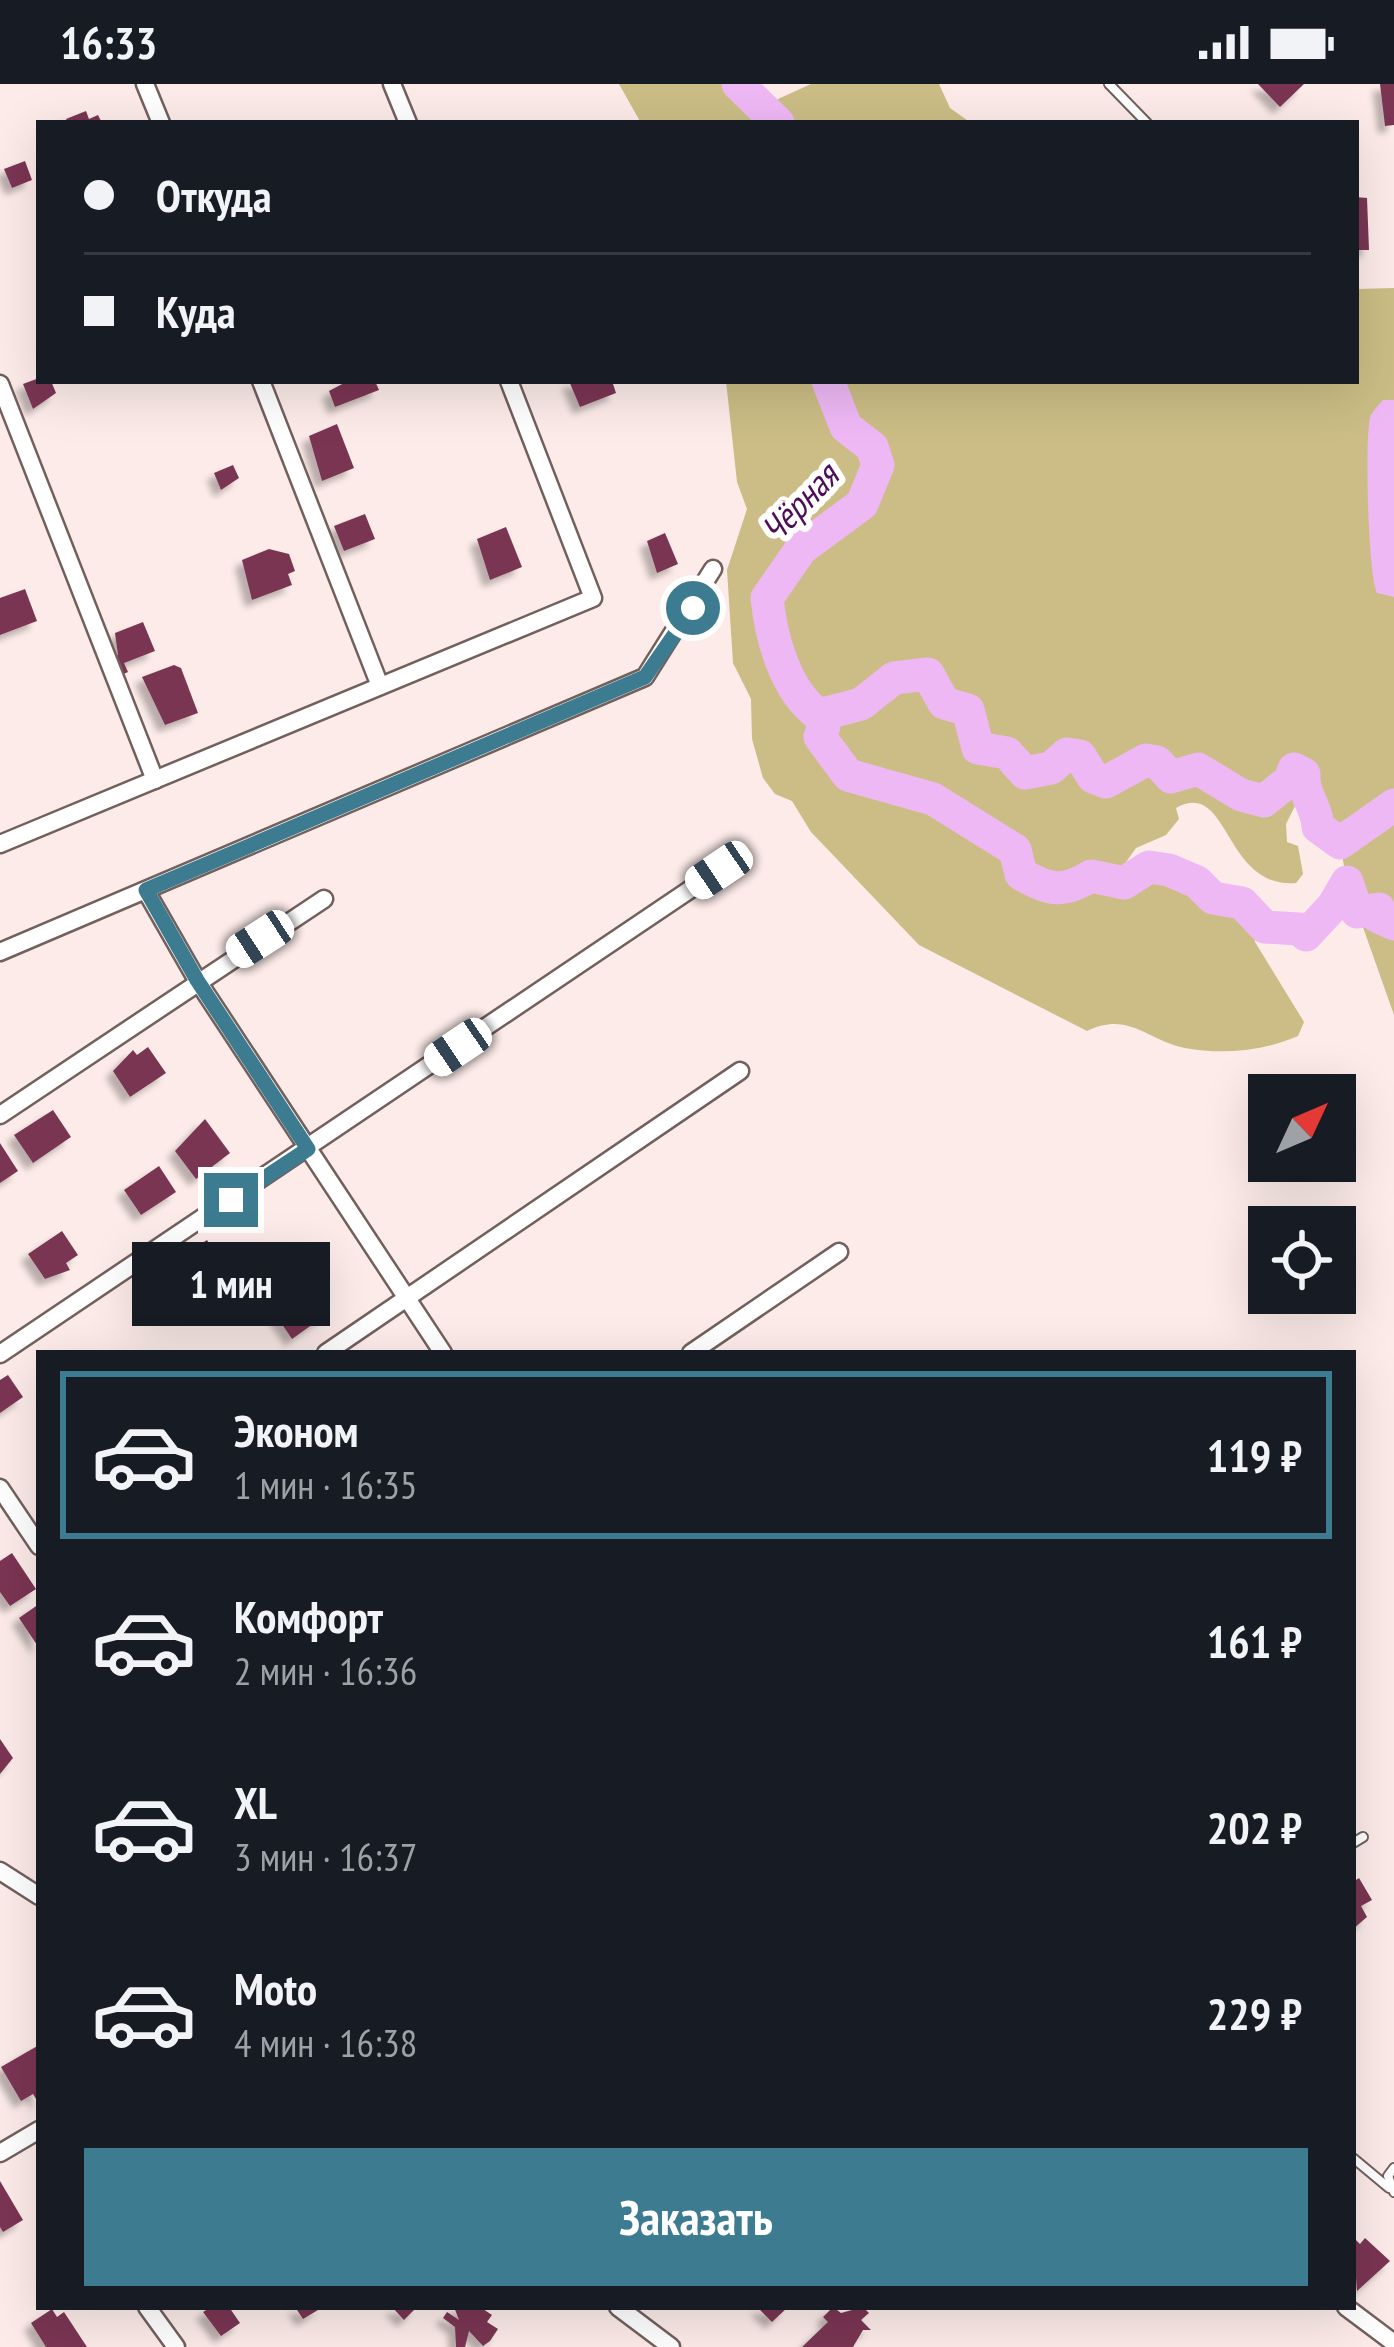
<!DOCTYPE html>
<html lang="ru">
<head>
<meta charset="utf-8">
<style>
  :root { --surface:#171b24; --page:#242831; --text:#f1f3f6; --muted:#9ea1a6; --line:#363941; --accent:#3d7b90 }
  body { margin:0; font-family:"PT Sans Narrow",sans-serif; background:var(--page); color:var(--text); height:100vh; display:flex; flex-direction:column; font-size:45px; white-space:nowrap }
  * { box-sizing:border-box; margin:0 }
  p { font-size:39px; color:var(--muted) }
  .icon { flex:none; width:66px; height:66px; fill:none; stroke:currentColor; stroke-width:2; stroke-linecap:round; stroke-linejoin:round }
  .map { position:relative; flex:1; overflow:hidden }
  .drawer { position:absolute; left:36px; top:1266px; width:1320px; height:960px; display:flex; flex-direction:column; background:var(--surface); border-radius:0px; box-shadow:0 12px 48px #0002 }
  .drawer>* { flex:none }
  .top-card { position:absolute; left:36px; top:36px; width:1323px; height:264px; border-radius:0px; box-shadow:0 12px 48px #0002; display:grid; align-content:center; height:264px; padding:0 48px; background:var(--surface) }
  .needle { width:78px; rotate:46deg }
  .controls { position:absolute; left:1248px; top:990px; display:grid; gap:24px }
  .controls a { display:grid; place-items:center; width:108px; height:108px; border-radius:0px; background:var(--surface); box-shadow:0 12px 48px #0002; font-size:60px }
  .end { position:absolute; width:54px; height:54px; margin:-27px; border:15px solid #3d7b90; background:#fff; box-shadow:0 0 0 6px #fff }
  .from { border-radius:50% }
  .bubble { position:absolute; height:84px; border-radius:0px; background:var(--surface); box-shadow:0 12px 48px #0002; font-size:39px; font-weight:700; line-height:84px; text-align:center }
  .car { position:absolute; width:36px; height:72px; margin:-36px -18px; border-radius:15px; box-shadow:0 0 9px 3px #0007; background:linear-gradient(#fff 24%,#345 0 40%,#fff 0 76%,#345 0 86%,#fff 0) }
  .top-card b { display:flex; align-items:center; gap:42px; height:114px; font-size:45px }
  .top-card b+b { border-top:3px solid var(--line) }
  .top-card i { width:30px; height:30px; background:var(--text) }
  ul { padding:21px 0 0; list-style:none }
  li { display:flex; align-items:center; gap:36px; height:168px; margin:0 24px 18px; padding:0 24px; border:6px solid transparent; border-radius:0px }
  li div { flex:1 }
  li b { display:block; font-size:45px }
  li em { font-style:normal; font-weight:700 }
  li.selected { border-color:var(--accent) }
  li>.icon { width:108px; height:108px; stroke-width:1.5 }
  .button { display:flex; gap:24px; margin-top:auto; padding:24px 48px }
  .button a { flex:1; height:138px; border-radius:0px; background:var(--accent); color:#fff; font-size:48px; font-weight:700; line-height:138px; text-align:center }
  .status { display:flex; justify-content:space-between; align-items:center; height:84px; padding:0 60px; background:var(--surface); direction:ltr }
  .status svg { height:33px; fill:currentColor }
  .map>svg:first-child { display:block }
  .green { fill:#cbbd85 }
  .water { fill:#eeb8f5 }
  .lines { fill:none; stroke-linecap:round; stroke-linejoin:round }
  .river { stroke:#eeb8f5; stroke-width:33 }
  .building { fill:#7a3652; filter:url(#shadow) }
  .lane-casing { stroke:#72605d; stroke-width:12 }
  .street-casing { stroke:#72605d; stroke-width:21 }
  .lane { stroke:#fff; stroke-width:8 }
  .street { stroke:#fff; stroke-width:16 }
  .route { stroke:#3d7b90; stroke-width:15 }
  .labels { text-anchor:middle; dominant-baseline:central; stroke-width:12; stroke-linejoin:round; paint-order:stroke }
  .water-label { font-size:36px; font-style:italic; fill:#4e0e57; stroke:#fff }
</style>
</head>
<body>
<div class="status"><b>16:33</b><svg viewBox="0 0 49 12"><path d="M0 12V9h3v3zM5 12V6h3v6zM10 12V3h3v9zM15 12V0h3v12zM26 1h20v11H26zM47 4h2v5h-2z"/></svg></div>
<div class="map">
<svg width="1394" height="2263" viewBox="0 0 1394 2263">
  <defs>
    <filter id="shadow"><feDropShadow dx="-7" dy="7" stdDeviation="3" flood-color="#0004"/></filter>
  </defs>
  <rect width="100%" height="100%" fill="#fcebe8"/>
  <g class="green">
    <path d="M619,0h111l26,39h-115z"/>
    <path d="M811,0h128l11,24 21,15h-180l-14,-16 1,-8z"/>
    <path d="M1394,204v727l-47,-133 -7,-38 -22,-17c-1,-21 -15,-31 -14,-53l-10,-5 -4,11 7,22 -11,22 1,18 11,4 5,28 -7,9c-73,6 -66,-105 -120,-75l3,11 -13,16 -30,13 -12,17 -31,11 31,7 25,-16 20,3 28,12 16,16 36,10 6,34 49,80 -6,14c-35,15 -74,19 -113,12 -39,-8 -56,-37 -98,-17l-168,-86 -108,-113 -19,-31 -17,-7 -12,-16 -11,-39 -1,-40 -18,-36 -6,-93 20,-61 -10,-27 -11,-101h630v-92z"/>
  </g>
  <path class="water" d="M1383,316h11v197l-17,-4c-9,-17 -13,-164 -6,-178 3,-6 8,-10 12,-15z"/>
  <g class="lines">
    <g class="river">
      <path d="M738,0l40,39"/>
      <path d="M828,297l18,46 26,20 6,18 -16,39 -61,45 -34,49c4,39 18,93 52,117l42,-11 33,-26 34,-4 16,29 24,7 10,38 29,5 18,20 26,-5 16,-14 13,2 13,21 13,5 40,-22 11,2 14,15 27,-8 43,26 23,6 26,-21 4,-11 10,5c-1,22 13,32 14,53l22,16 54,-38"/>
      <path d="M819,631l5,11 -4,11 28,38 85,24 82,51 6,24c29,17 42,19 70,2l33,7 25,-16 20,3 28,12 16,16 29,5 23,24 34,2 7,6 27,-29 14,-24 10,30 22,-3 -1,8 16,7"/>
    </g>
  </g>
  <g class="building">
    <path d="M1258,0h46l-24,23z"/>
    <path d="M1380,0h14v41l-9,1z"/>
    <path d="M86,27l3,8 9,-4 4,8h-34l-2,-4z"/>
    <path d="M25,77l7,19 -20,8 -8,-19z"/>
    <path d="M1356,113l11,1 2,52h-13z"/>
    <path d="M39,294l12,3 5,12 -23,16 -10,-25z"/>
    <path d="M348,297h27l4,9 -44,17 -6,-16z"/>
    <path d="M569,297h43l4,12 -36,14z"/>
    <path d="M337,340l17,44 -32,13 -13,-45z"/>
    <path d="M233,381l6,13 -18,12 -7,-17z"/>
    <path d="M365,430l10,25 -31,12 -10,-25z"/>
    <path d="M506,443l16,40 -32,13 -13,-41z"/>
    <path d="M665,449l13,31 -21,9 -10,-32z"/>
    <path d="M269,465l20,5 6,17 -7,3 4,11 -40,15 -10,-40z"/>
    <path d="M25,505l12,32 -37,14v-37z"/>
    <path d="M143,538l12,29 -31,12 4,9 -9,4 -7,-19 6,-2 -3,-22z"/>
    <path d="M174,581l7,3 17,45 -33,12 -23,-48z"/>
    <path d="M148,963l18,26 -36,24 -17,-26 20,-21 4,5z"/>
    <path d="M53,1026l18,27 -38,26 -19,-28z"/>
    <path d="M205,1035l25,34 -34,26 -21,-28z"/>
    <path d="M0,1059l18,28 -18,12z"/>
    <path d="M159,1082l17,26 -35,23 -17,-25z"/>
    <path d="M62,1147l16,24 -12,8 4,7 -25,9 -17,-25z"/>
    <path d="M207,1156l15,23 -35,22 -14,-24z"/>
    <path d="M310,1205l17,25 -35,25 -17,-25z"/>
    <path d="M8,1291l15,22 -23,16v-33z"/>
    <path d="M12,1469l24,36 -26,17 -10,-14v-31z"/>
    <path d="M39,1520v44l-20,-30z"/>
    <path d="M0,1655l13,19 -13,16z"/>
    <path d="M1359,1794l13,22 -11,6 6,11 -14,12v-47z"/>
    <path d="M39,1961v59l-6,-10 -12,7 -20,-34z"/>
    <path d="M0,2097l23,39 -20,12 -3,-5z"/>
    <path d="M1353,2153l7,7 5,-6 25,23 -33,30z"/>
    <path d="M211,2223h18l11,16 -19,13 -18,-24z"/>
    <path d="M295,2223h28l-20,12z"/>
    <path d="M392,2223h25l-13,13z"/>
    <path d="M454,2223h26l12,8 -5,7 11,7 -8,12 -7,5 -14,-15 -4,16h-9l-1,-20 -12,-9 4,-6 12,8z"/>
    <path d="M757,2223h31l-16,15z"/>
    <path d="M833,2223l8,6 22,-6 6,6 -8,7 10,10h-8l-10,17h-51l26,-25 -5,-5z"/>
    <path d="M52,2225l5,8 7,-5 23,35h-41l-15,-24z"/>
  </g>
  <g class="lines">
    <g class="lane-casing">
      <g id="lane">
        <path d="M1109,0l38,39"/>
        <path d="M1353,1759l10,-6"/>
        <path d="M1353,2074l36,30"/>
        <path d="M1394,2084l-6,8 6,16"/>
      </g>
    </g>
    <g class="street-casing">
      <g id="street">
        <path d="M145,0l16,39"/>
        <path d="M392,0l16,39"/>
        <path d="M261,297l119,305"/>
        <path d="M0,300l155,396"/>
        <path d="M0,760l593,-246 -84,-217"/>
        <path d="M146,807l51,89 246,373"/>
        <path d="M0,868l645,-275 68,-108"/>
        <path d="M0,1031l324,-216"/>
        <path d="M326,1269l414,-282"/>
        <path d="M691,1269l148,-101"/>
        <path d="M0,1270l719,-484"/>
        <path d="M0,1404l39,58"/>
        <path d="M0,1787l39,25"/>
        <path d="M0,2069l39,-23"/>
        <path d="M147,2223l29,40"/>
        <path d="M618,2223l53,40"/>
        <path d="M1346,2223l48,36"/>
      </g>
    </g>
    <use href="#lane" class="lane"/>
    <use href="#street" class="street"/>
  </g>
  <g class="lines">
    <path class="route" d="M231,1116l77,-51 -111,-169 -51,-90 499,-213 48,-69"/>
  </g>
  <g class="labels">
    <g class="water-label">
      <text transform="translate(799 418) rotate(-46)">Чёрная</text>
    </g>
  </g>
</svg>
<div class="controls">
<a><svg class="needle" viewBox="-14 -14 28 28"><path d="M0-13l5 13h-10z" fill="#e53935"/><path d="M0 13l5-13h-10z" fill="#9ea1a6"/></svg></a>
<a><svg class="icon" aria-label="locate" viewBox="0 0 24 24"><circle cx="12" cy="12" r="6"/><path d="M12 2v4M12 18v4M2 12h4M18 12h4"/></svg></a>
</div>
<i class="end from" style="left:693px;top:524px"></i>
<i class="end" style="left:231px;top:1116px"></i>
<div class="bubble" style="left:132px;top:1158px;width:198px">1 мин</div>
<i class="car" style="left:719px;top:786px;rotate:236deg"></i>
<i class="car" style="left:260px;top:855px;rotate:237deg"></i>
<i class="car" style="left:458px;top:963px;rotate:236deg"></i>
<div class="top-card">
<b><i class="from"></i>Откуда</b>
<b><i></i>Куда</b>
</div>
<section class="drawer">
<ul>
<li class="selected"><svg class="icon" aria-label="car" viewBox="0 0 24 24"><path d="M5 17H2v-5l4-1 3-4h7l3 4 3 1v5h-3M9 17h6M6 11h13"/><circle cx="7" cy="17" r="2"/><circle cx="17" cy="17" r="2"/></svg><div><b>Эконом</b><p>1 мин · 16:35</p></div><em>119 ₽</em></li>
<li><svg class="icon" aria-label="car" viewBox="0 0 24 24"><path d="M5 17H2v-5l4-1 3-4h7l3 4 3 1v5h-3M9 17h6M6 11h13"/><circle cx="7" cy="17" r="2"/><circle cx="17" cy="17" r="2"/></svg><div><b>Комфорт</b><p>2 мин · 16:36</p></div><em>161 ₽</em></li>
<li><svg class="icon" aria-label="car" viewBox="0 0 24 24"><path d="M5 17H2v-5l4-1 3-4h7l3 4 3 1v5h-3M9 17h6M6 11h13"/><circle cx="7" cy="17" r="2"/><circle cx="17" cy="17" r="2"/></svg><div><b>XL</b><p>3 мин · 16:37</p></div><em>202 ₽</em></li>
<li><svg class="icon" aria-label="car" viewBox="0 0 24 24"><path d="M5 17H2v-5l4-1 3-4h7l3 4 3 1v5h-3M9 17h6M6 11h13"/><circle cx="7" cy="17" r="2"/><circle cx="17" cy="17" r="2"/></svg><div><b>Moto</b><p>4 мин · 16:38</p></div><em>229 ₽</em></li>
</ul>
<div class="button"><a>Заказать</a></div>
</section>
</div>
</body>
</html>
